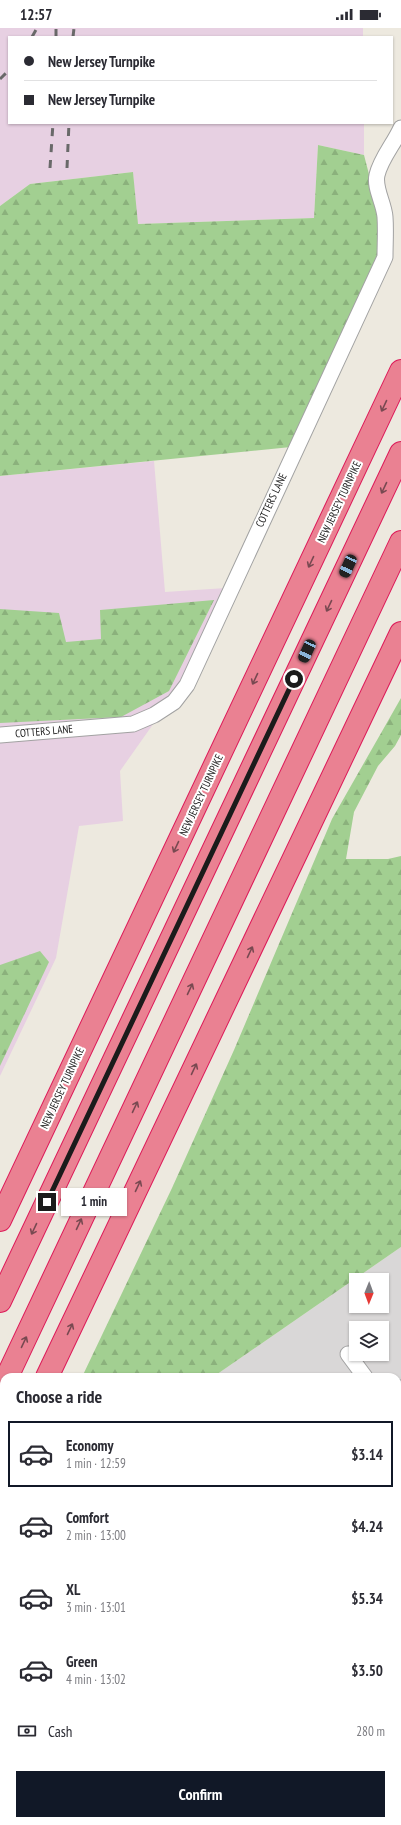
<!DOCTYPE html>
<html lang="en">
<head>
<meta charset="utf-8">
<style>
  :root { --surface:#fff; --page:#f2f2f3; --text:#2b2b33; --muted:#7c7c81; --line:#e1e1e2; --accent:#111827 }
  body { margin:0; font-family:"PT Sans Narrow",sans-serif; background:var(--page); color:var(--text); height:100vh; display:flex; flex-direction:column; font-size:15px; white-space:nowrap }
  * { box-sizing:border-box; margin:0 }
  p { font-size:13px; color:var(--muted) }
  .icon { flex:none; width:22px; height:22px; fill:none; stroke:currentColor; stroke-width:2; stroke-linecap:round; stroke-linejoin:round }
  .map { position:relative; flex:1; overflow:hidden }
  .panel { position:absolute; left:0px; top:1345px; width:401px; height:452px; display:flex; flex-direction:column; background:var(--surface); border-radius:12px 12px 0 0; box-shadow:0 1px 3px #0004 }
  .panel>* { flex:none }
  .top-card { position:absolute; left:8px; top:8px; width:385px; height:88px; border-radius:0px; box-shadow:0 1px 3px #0004; display:grid; align-content:center; height:88px; padding:0 16px; background:var(--surface) }
  .needle { width:26px; rotate:181deg }
  .controls { position:absolute; left:349px; top:1245px; display:grid; gap:8px }
  .controls a { display:grid; place-items:center; width:40px; height:40px; border-radius:0px; background:var(--surface); box-shadow:0 1px 3px #0004; font-size:20px }
  .end { position:absolute; width:18px; height:18px; margin:-9px; border:5px solid #1b1b1b; background:#fff; box-shadow:0 0 0 2px #fff }
  .from { border-radius:50% }
  .bubble { position:absolute; height:28px; border-radius:0px; background:var(--surface); box-shadow:0 1px 3px #0004; font-size:13px; font-weight:700; line-height:28px; text-align:center }
  .car { position:absolute; width:12px; height:24px; margin:-12px -6px; border-radius:5px; box-shadow:0 0 3px 1px #0007; background:linear-gradient(#222 24%,#8ab4d8 0 40%,#222 0 76%,#8ab4d8 0 86%,#222 0) }
  .top-card b { display:flex; align-items:center; gap:14px; height:38px; font-size:15px }
  .top-card b+b { border-top:1px solid var(--line) }
  .top-card i { width:10px; height:10px; background:var(--text) }
  ul { padding:0; list-style:none }
  li { display:flex; align-items:center; gap:12px; height:66px; margin:0 8px 6px; padding:0 8px; border:2px solid transparent; border-radius:0px }
  li div { flex:1 }
  li b { display:block; font-size:15px }
  li em { font-style:normal; font-weight:700 }
  li.active { border-color:var(--accent) }
  li>.icon { width:36px; height:36px; stroke-width:1.5 }
  h2 { padding:0 16px; font-size:18px; line-height:48px }
  .pay { display:flex; align-items:center; gap:10px; height:44px; padding:0 16px; font-size:15px }
  .pay p { margin-inline-start:auto }
  .cta { display:flex; gap:8px; margin-top:auto; padding:8px 16px }
  .cta a { flex:1; height:46px; border-radius:0px; background:var(--accent); color:#fff; font-size:16px; font-weight:700; line-height:46px; text-align:center }
  .status { display:flex; justify-content:space-between; align-items:center; height:28px; padding:0 20px; background:var(--surface); direction:ltr }
  .status svg { height:11px; fill:currentColor }
  .map>svg:first-child { display:block }
  .residential { fill:#d9d7d7; fill-rule:evenodd }
  .industrial { fill:#e7d0e2 }
  .forest { fill:url(#forest-firs) }
  .lines { fill:none; stroke-linecap:round; stroke-linejoin:round }
  .minor-casing { stroke:#a2a2a2; stroke-width:17 }
  .motorway-casing { stroke:#dd1a59; stroke-width:24 }
  .minor { stroke:#fff; stroke-width:15 }
  .motorway { stroke:#ea8192; stroke-width:22 }
  .rail { stroke:#696969; stroke-width:3; stroke-dasharray:8 8; stroke-linecap:butt }
  .oneway { stroke:#784951 }
  .route { stroke:#1b1b1b; stroke-width:5 }
  .labels { text-anchor:middle; dominant-baseline:central; stroke-width:4; stroke-linejoin:round; paint-order:stroke }
  .street-label { font-size:11px; fill:#1b1b1b; stroke:#fff }
</style>
</head>
<body>
<div class="status"><b>12:57</b><svg viewBox="0 0 49 12"><path d="M0 12V9h3v3zM5 12V6h3v6zM10 12V3h3v9zM15 12V0h3v12zM26 1h20v11H26zM47 4h2v5h-2z"/></svg></div>
<div class="map">
<svg width="401" height="1797" viewBox="0 0 401 1797">
  <defs>
    <pattern id="forest-firs" width="22" height="20" patternUnits="userSpaceOnUse"><rect width="22" height="20" fill="#a2cf91"/><path d="M5 1l3.5 6h-7zM16 11l3.5 6h-7z" fill="#8bb17c"/></pattern>
  </defs>
  <rect width="100%" height="100%" fill="#ede9df"/>
  <g class="residential">
    <path d="M401,1219v292l-4,3v-165h-184zM356,1252h26v26h-26zM356,1300h26v26h-26z"/>
    <path d="M4,1612v181h82l-1,4h-85v-176z"/>
  </g>
  <g class="industrial">
    <path d="M0,0h363v9h-354v86h355v32l-46,-10 -4,73 -177,6 -4,-52 -103,12 -30,22z"/>
    <path d="M154,433l11,131 61,-4 -46,98 -60,85 3,50 -44,5 -23,132 -56,118v-600z"/>
  </g>
  <g class="forest">
    <path d="M318,117l46,10 23,89 -96,203 -291,29v-270l30,-22 103,-12 5,52 176,-6z"/>
    <path d="M214,572l-45,91 -48,26 -121,6v-114l59,4 7,29 35,-3 -1,-29z"/>
    <path d="M401,670v37l-6,11 -17,20 -24,46 -8,47h42l13,-3v391l-188,130h-131l90,-189 62,-138 98,-231z"/>
    <path d="M40,923l9,11 -49,104v-101z"/>
    <path d="M401,1511v271l-4,-4v-264z"/>
    <path d="M4,1513v99l-4,9v-99z"/>
    <path d="M280,1793h61l-3,4h-59z"/>
  </g>
  <g class="lines">
    <g class="minor-casing">
      <g id="minor">
        <path d="M0,707l133,-11 21,-9 20,-13 13,-17 198,-428c0,-13 1,-27 0,-40 -1,-14 -11,-29 -8,-42 4,-17 17,-31 24,-47"/>
        <path d="M348,1326l17,23"/>
        <path d="M397,1365l4,-5"/>
        <path d="M0,1676l4,-3"/>
      </g>
    </g>
    <g class="motorway-casing">
      <g id="motorway">
        <path d="M0,1192l401,-849"/>
        <path d="M0,1273l401,-848"/>
        <path d="M7,1349l394,-835"/>
        <path d="M47,1349l354,-744"/>
        <path d="M0,1448l4,-8"/>
      </g>
    </g>
    <use href="#minor" class="minor"/>
    <use href="#motorway" class="motorway"/>
    <g class="rail">
      <path d="M32,9l5,-9"/>
      <path d="M56,9v-9"/>
      <path d="M73,9l1,-9"/>
      <path d="M0,51l9,-9"/>
      <path d="M50,140l3,-45"/>
      <path d="M67,140l2,-45"/>
    </g>
  </g>
  <defs><path id="oneway-shaft" d="M-6 0H5M1.5-3L5.5 0L1.5 3" fill="none" stroke-width="1.6" stroke-linecap="round" stroke-linejoin="round"/></defs>
  <g class="oneway">
    <use href="#oneway-shaft" transform="translate(384 378) rotate(115)"/>
    <use href="#oneway-shaft" transform="translate(384 460) rotate(115)"/>
    <use href="#oneway-shaft" transform="translate(311 534) rotate(115)"/>
    <use href="#oneway-shaft" transform="translate(329 578) rotate(115)"/>
    <use href="#oneway-shaft" transform="translate(255 651) rotate(115)"/>
    <use href="#oneway-shaft" transform="translate(176 819) rotate(115)"/>
    <use href="#oneway-shaft" transform="translate(250 924) rotate(-65)"/>
    <use href="#oneway-shaft" transform="translate(190 961) rotate(-65)"/>
    <use href="#oneway-shaft" transform="translate(194 1041) rotate(-65)"/>
    <use href="#oneway-shaft" transform="translate(135 1079) rotate(-65)"/>
    <use href="#oneway-shaft" transform="translate(138 1158) rotate(-65)"/>
    <use href="#oneway-shaft" transform="translate(79 1196) rotate(-65)"/>
    <use href="#oneway-shaft" transform="translate(34 1201) rotate(115)"/>
    <use href="#oneway-shaft" transform="translate(70 1301) rotate(-65)"/>
    <use href="#oneway-shaft" transform="translate(24 1314) rotate(-65)"/>
  </g>
  <g class="lines">
    <path class="route" d="M47,1174l247,-523"/>
  </g>
  <g class="labels">
    <g class="street-label">
      <text transform="translate(271 472) rotate(-65)">COTTERS LANE</text>
      <text transform="translate(339 474) rotate(-65)">NEW JERSEY TURNPIKE</text>
      <text transform="translate(44 703) rotate(-5)">COTTERS LANE</text>
      <text transform="translate(201 767) rotate(-65)">NEW JERSEY TURNPIKE</text>
      <text transform="translate(62 1060) rotate(-65)">NEW JERSEY TURNPIKE</text>
    </g>
  </g>
</svg>
<div class="controls">
<a><svg class="needle" viewBox="-14 -14 28 28"><path d="M0-13l5 13h-10z" fill="#e53935"/><path d="M0 13l5-13h-10z" fill="#7c7c81"/></svg></a>
<a><svg class="icon" aria-label="layers" viewBox="0 0 24 24"><path d="M12 4l9 5-9 5-9-5zM3 14l9 5 9-5"/></svg></a>
</div>
<i class="end from" style="left:294px;top:651px"></i>
<i class="end" style="left:47px;top:1174px"></i>
<div class="bubble" style="left:61px;top:1160px;width:66px">1 min</div>
<i class="car" style="left:348px;top:538px;rotate:205deg"></i>
<i class="car" style="left:307px;top:623px;rotate:205deg"></i>
<div class="top-card">
<b><i class="from"></i>New Jersey Turnpike</b>
<b><i></i>New Jersey Turnpike</b>
</div>
<section class="panel">
<h2>Choose a ride</h2>
<ul>
<li class="active"><svg class="icon" aria-label="car" viewBox="0 0 24 24"><path d="M5 17H2v-5l4-1 3-4h7l3 4 3 1v5h-3M9 17h6M6 11h13"/><circle cx="7" cy="17" r="2"/><circle cx="17" cy="17" r="2"/></svg><div><b>Economy</b><p>1 min · 12:59</p></div><em>$3.14</em></li>
<li><svg class="icon" aria-label="car" viewBox="0 0 24 24"><path d="M5 17H2v-5l4-1 3-4h7l3 4 3 1v5h-3M9 17h6M6 11h13"/><circle cx="7" cy="17" r="2"/><circle cx="17" cy="17" r="2"/></svg><div><b>Comfort</b><p>2 min · 13:00</p></div><em>$4.24</em></li>
<li><svg class="icon" aria-label="car" viewBox="0 0 24 24"><path d="M5 17H2v-5l4-1 3-4h7l3 4 3 1v5h-3M9 17h6M6 11h13"/><circle cx="7" cy="17" r="2"/><circle cx="17" cy="17" r="2"/></svg><div><b>XL</b><p>3 min · 13:01</p></div><em>$5.34</em></li>
<li><svg class="icon" aria-label="car" viewBox="0 0 24 24"><path d="M5 17H2v-5l4-1 3-4h7l3 4 3 1v5h-3M9 17h6M6 11h13"/><circle cx="7" cy="17" r="2"/><circle cx="17" cy="17" r="2"/></svg><div><b>Green</b><p>4 min · 13:02</p></div><em>$3.50</em></li>
</ul>
<div class="pay"><svg class="icon" aria-label="cash" viewBox="0 0 24 24"><path d="M3 7h18v10H3z"/><circle cx="12" cy="12" r="2"/></svg>Cash<p>280 m</p></div>
<div class="cta"><a>Confirm</a></div>
</section>
</div>
</body>
</html>
